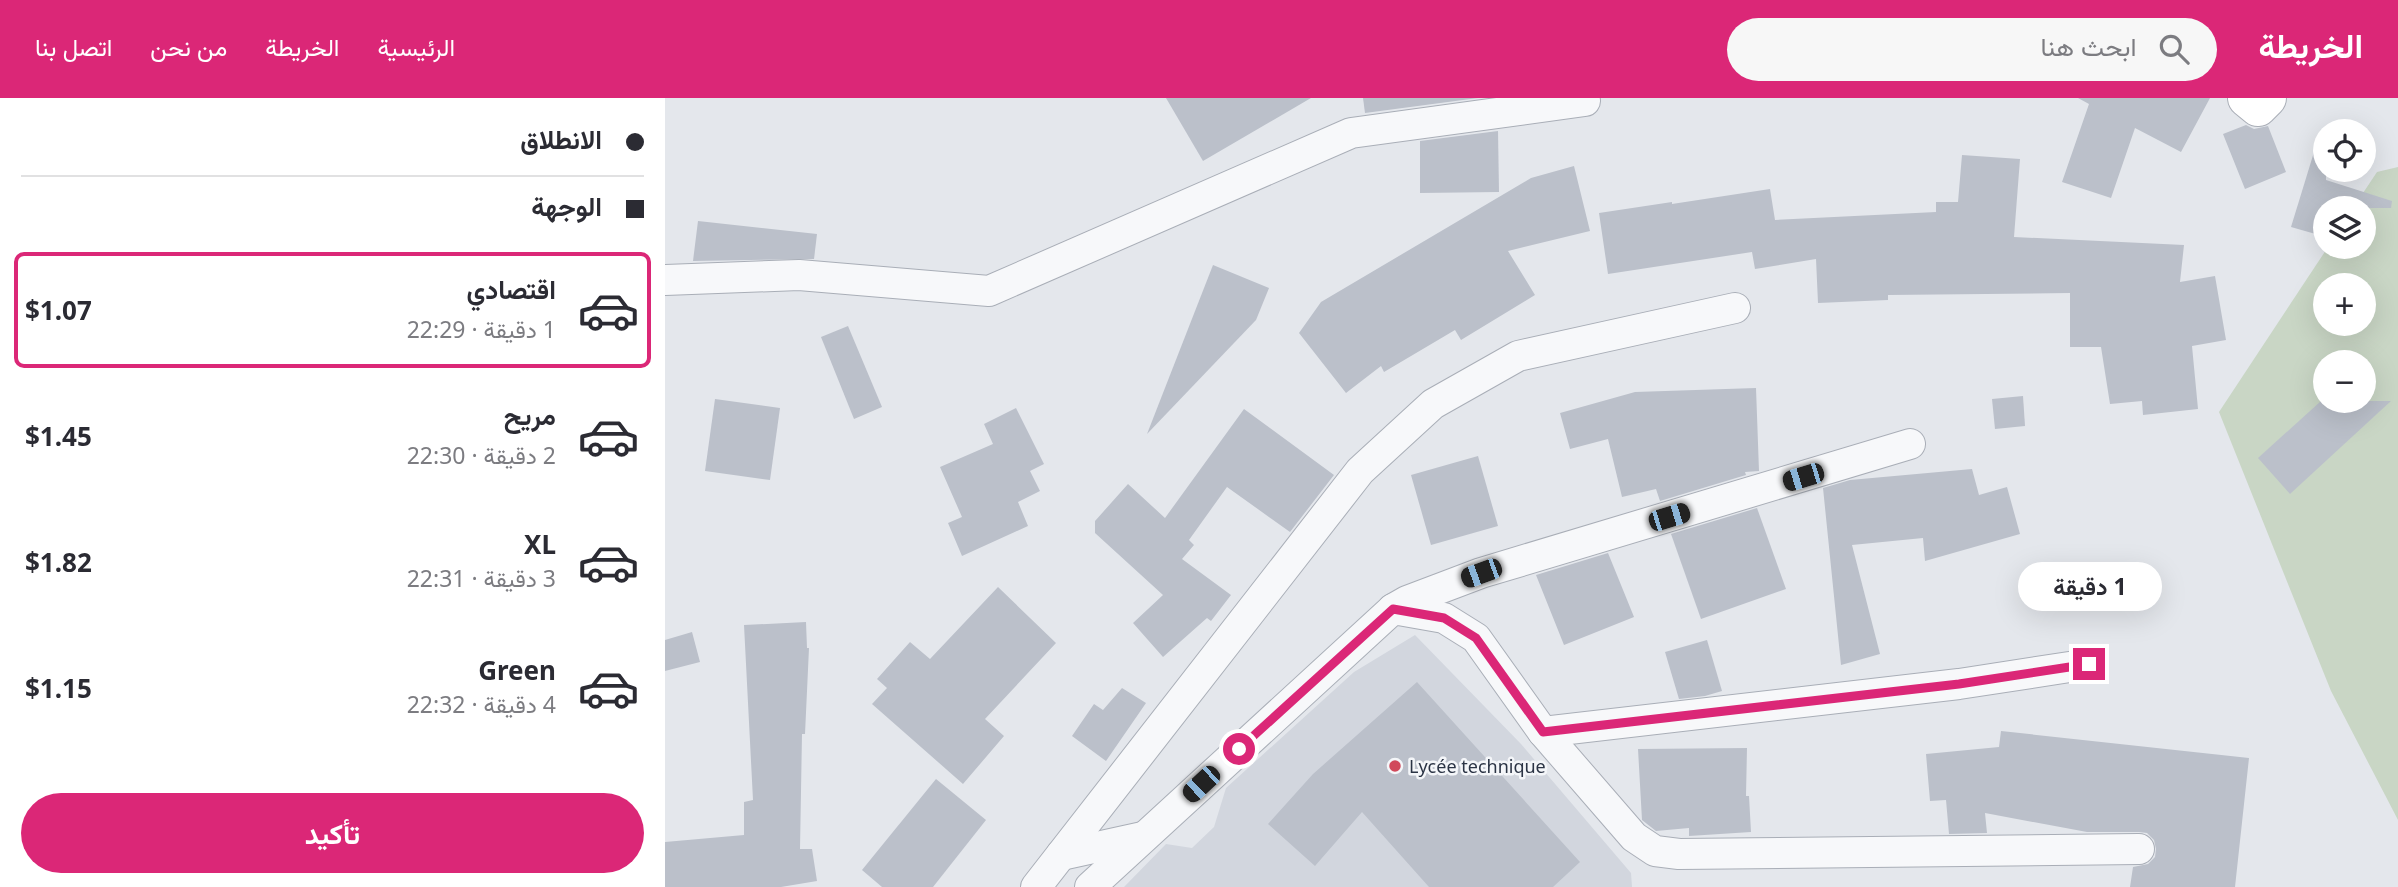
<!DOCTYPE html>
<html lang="ar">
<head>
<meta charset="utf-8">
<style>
  :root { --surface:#fff; --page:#f7f7f7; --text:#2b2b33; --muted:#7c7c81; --line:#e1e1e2; --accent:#db2777 }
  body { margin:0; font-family:"Noto Sans",Vazirmatn,sans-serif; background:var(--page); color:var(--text); direction:rtl; height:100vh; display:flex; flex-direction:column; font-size:26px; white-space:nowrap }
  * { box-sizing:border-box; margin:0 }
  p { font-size:23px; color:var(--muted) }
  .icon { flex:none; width:38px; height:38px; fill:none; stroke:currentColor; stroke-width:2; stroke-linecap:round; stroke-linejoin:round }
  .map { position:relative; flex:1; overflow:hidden; direction:ltr }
  .details { display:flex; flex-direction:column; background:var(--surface); width:665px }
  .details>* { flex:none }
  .hud { display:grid; align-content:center; height:154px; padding:0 21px; background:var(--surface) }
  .tools { position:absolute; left:1648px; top:21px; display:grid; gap:14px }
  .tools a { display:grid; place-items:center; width:63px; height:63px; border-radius:50%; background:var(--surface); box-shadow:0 7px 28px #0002; font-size:35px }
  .end { position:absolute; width:32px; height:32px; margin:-16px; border:9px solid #db2777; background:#fff; box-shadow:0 0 0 4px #fff }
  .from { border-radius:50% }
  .bubble { position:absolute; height:49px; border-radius:24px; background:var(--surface); box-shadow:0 7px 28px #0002; font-size:23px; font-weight:700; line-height:49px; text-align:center; direction:rtl }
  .car { position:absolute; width:21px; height:42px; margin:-21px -10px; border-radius:9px; box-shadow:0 0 5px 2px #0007; background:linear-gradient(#222 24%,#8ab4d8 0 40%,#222 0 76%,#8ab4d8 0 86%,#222 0) }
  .hud b { display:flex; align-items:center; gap:24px; height:66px; font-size:26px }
  .hud b+b { border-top:2px solid var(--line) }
  .hud i { width:18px; height:18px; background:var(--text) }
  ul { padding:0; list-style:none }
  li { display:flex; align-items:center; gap:21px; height:116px; margin:0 14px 10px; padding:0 7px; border:4px solid transparent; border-radius:10px }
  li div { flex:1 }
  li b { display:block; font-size:26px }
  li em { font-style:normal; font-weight:700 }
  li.on { border-color:var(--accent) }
  li>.icon { width:63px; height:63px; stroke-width:1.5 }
  .button { display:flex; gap:14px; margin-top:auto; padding:14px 21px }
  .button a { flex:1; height:80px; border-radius:42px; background:var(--accent); color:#fff; font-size:28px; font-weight:700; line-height:80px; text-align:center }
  header { display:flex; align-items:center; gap:42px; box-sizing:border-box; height:98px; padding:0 35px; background:var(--accent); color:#fff }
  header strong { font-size:33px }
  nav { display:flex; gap:38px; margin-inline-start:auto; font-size:24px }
  .search { width:490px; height:63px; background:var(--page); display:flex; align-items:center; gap:18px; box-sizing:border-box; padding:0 24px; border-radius:38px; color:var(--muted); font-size:26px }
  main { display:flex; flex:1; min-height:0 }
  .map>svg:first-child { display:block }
  .built { fill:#d2d6de }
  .green { fill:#c9d6c5; fill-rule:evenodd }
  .building { fill:#bbc0ca }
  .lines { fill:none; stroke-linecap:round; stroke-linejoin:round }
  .street-casing { stroke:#a9aeb7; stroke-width:32 }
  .secondary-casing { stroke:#a9aeb7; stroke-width:40 }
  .street { stroke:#f7f8fa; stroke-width:30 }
  .secondary { stroke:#fff; stroke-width:38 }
  .route { stroke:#db2777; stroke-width:9 }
  .poi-dot { fill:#d1495b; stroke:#f4f6f9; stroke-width:2.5 }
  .labels { text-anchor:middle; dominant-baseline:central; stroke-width:5; stroke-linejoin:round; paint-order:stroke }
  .poi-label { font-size:18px; fill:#2b3445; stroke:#f4f6f9; text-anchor:start }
</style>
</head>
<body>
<header>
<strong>الخريطة</strong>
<div class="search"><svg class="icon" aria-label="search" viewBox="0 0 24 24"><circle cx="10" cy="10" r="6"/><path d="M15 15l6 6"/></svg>ابحث هنا</div>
<nav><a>الرئيسية</a><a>الخريطة</a><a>من نحن</a><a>اتصل بنا</a></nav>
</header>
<main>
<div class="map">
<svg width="1733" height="789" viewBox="0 0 1733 789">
  <rect width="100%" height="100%" fill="#e4e7ec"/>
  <path class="built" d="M750,537l106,109 110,129 1,14h-508l42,-43 26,4 22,-21 12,-39 128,-116z"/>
  <path class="green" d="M1733,69v653l-67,-129 -112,-279 109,-165h36v-39h-11l24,-36zM1661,187h38v39h-38zM1661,264h38v39h-38z"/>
  <g class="building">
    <path d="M501,0h145l-108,63z"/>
    <path d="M698,0h115l-113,15z"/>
    <path d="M1413,0h132l-29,54 -46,-24 -24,70 -49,-16 27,-78z"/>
    <path d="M1581,27l8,4 14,-3 18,46 -41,17 -22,-55z"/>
    <path d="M833,33l1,61 -79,1v-52z"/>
    <path d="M1653,41l8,1v40l66,21 -1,7h-65v29l-35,-10z"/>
    <path d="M1297,57l58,4 -6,78 170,8 -4,37 35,-6 11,64 -34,6 6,63 -55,6 -1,-14 -32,3 -9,-57h-31v-54l-182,2v5l-70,3 -2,-44 -61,10 -3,-17 -144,22 -9,-61 73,-11v2l98,-15 5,31 161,-8v-10h22z"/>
    <path d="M909,68l16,65 -82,20 27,44 -74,45 -6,-10 -71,42 -3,-6 -35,27 -47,-60 22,-31 210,-124z"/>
    <path d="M33,123l119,13 -3,25 -121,2z"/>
    <path d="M548,167l56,23 -13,32 -109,114z"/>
    <path d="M183,228l34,81 -28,12 -33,-82z"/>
    <path d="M1091,290l3,83 -14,1 1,3 -86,26 -4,-12 -34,8 -14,-58 -38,10 -10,-36 75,-21z"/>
    <path d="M1358,298l2,30 -30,3 -3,-30z"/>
    <path d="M50,301l65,9 -10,72 -65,-9z"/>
    <path d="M1656,303h70l-101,93 -32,-36z"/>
    <path d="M351,310l28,56 -14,7 10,20 -22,11 10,24 -66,30 -14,-33 14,-6 -22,-50 53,-23 -9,-20z"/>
    <path d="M579,311l90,66 -44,57 -63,-45 -38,53 5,5 -12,14 49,36 -20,26 -4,-3 -44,39 -30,-34 30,-28 -68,-62v-12l33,-37 37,34z"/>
    <path d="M813,358l20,70 -67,19 -20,-70z"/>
    <path d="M1307,371l7,26 28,-8 13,47 -95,27 -2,-23 -71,7 28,109 -39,11 -18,-177 27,-8z"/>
    <path d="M1092,410l29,81 -85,30 -30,-85z"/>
    <path d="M943,455l26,64 -70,28 -28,-70z"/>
    <path d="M333,489l58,56 -71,76 19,17 -41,48 -91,-80 15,-16 -10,-9 33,-37 20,17z"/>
    <path d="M141,524l1,26h2l-4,86h-3l-2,115h12l5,32 -36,6h-116v-45l79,-7v-33l9,-2 -9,-175z"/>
    <path d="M27,534l8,30 -35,9v-31z"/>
    <path d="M1042,542l15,51 -17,5 -26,3 -14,-47z"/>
    <path d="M752,584l163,180 -27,25h-124l-67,-75 -47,54 -47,-42 45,-50z"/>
    <path d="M457,590l24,15 -40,58 -34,-25 22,-32 9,6z"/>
    <path d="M1336,633l248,27 -14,129h-105l3,-20 15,-3 7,-7 1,-8 -2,-9 -7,-7 -8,-1h-52l-102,-19 2,20 -38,1 -3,-34 -16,1 -4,-47 73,-7z"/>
    <path d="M1082,650l-1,48h3l2,36 -62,4v-8l-33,3 -14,-11 -4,-71z"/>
    <path d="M271,681l50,41 -53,67h-51l-20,-17z"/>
  </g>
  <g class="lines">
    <g class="street-casing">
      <g id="street">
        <path d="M0,182l134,-5 190,16 362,-158 234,-32"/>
        <path d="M728,511l14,-8 74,-28 429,-129"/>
        <path d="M878,634l416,-48 130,-20"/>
        <path d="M396,757l82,-18"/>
        <path d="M371,789l324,-416 73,-67 85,-48 217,-48"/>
        <path d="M425,789l303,-278 51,9 32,20 67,94 91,105 21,14 24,3 460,-5"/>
      </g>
    </g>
    <g class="secondary-casing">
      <path id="secondary" d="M1582,0l11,9 9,-9"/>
    </g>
    <use href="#street" class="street"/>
    <use href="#secondary" class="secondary"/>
  </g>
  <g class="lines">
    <path class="route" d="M574,651l154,-140 51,9 32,20 67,94 416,-48 130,-20"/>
  </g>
  <circle class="poi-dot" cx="730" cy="668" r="7"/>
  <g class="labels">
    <g class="poi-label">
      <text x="744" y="668">Lycée technique</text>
    </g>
  </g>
</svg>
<div class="tools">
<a><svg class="icon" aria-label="locate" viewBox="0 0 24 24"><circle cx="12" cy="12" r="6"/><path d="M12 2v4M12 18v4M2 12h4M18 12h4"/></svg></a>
<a><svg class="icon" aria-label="layers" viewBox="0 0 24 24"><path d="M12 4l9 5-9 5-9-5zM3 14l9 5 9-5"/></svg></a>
<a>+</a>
<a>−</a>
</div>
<i class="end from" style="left:574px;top:651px"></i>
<i class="end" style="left:1424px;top:566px"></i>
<div class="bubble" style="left:1353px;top:464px;width:144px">1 دقيقة</div>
<i class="car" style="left:1138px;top:379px;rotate:253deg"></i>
<i class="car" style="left:1004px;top:419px;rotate:73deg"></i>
<i class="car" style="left:816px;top:475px;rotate:250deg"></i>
<i class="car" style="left:536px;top:686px;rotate:227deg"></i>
</div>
<section class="details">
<div class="hud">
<b><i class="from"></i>الانطلاق</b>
<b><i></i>الوجهة</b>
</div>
<ul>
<li class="on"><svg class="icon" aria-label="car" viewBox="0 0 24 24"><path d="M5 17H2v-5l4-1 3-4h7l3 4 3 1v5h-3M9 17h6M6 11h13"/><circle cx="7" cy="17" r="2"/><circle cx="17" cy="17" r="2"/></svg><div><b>اقتصادي</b><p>1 دقيقة · 22:29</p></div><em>$1.07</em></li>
<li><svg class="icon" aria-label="car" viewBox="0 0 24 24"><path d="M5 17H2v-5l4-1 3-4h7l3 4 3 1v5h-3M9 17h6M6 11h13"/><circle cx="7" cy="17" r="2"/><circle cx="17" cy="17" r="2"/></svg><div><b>مريح</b><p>2 دقيقة · 22:30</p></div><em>$1.45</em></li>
<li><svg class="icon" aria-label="car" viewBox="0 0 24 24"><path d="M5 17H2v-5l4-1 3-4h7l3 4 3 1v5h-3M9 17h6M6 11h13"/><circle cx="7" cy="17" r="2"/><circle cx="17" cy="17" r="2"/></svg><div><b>XL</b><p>3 دقيقة · 22:31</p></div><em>$1.82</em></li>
<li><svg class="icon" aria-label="car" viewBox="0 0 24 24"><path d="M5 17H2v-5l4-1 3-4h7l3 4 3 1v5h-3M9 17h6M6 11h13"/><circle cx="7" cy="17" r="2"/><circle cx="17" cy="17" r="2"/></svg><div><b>Green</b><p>4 دقيقة · 22:32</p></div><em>$1.15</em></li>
</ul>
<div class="button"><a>تأكيد</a></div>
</section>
</main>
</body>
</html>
